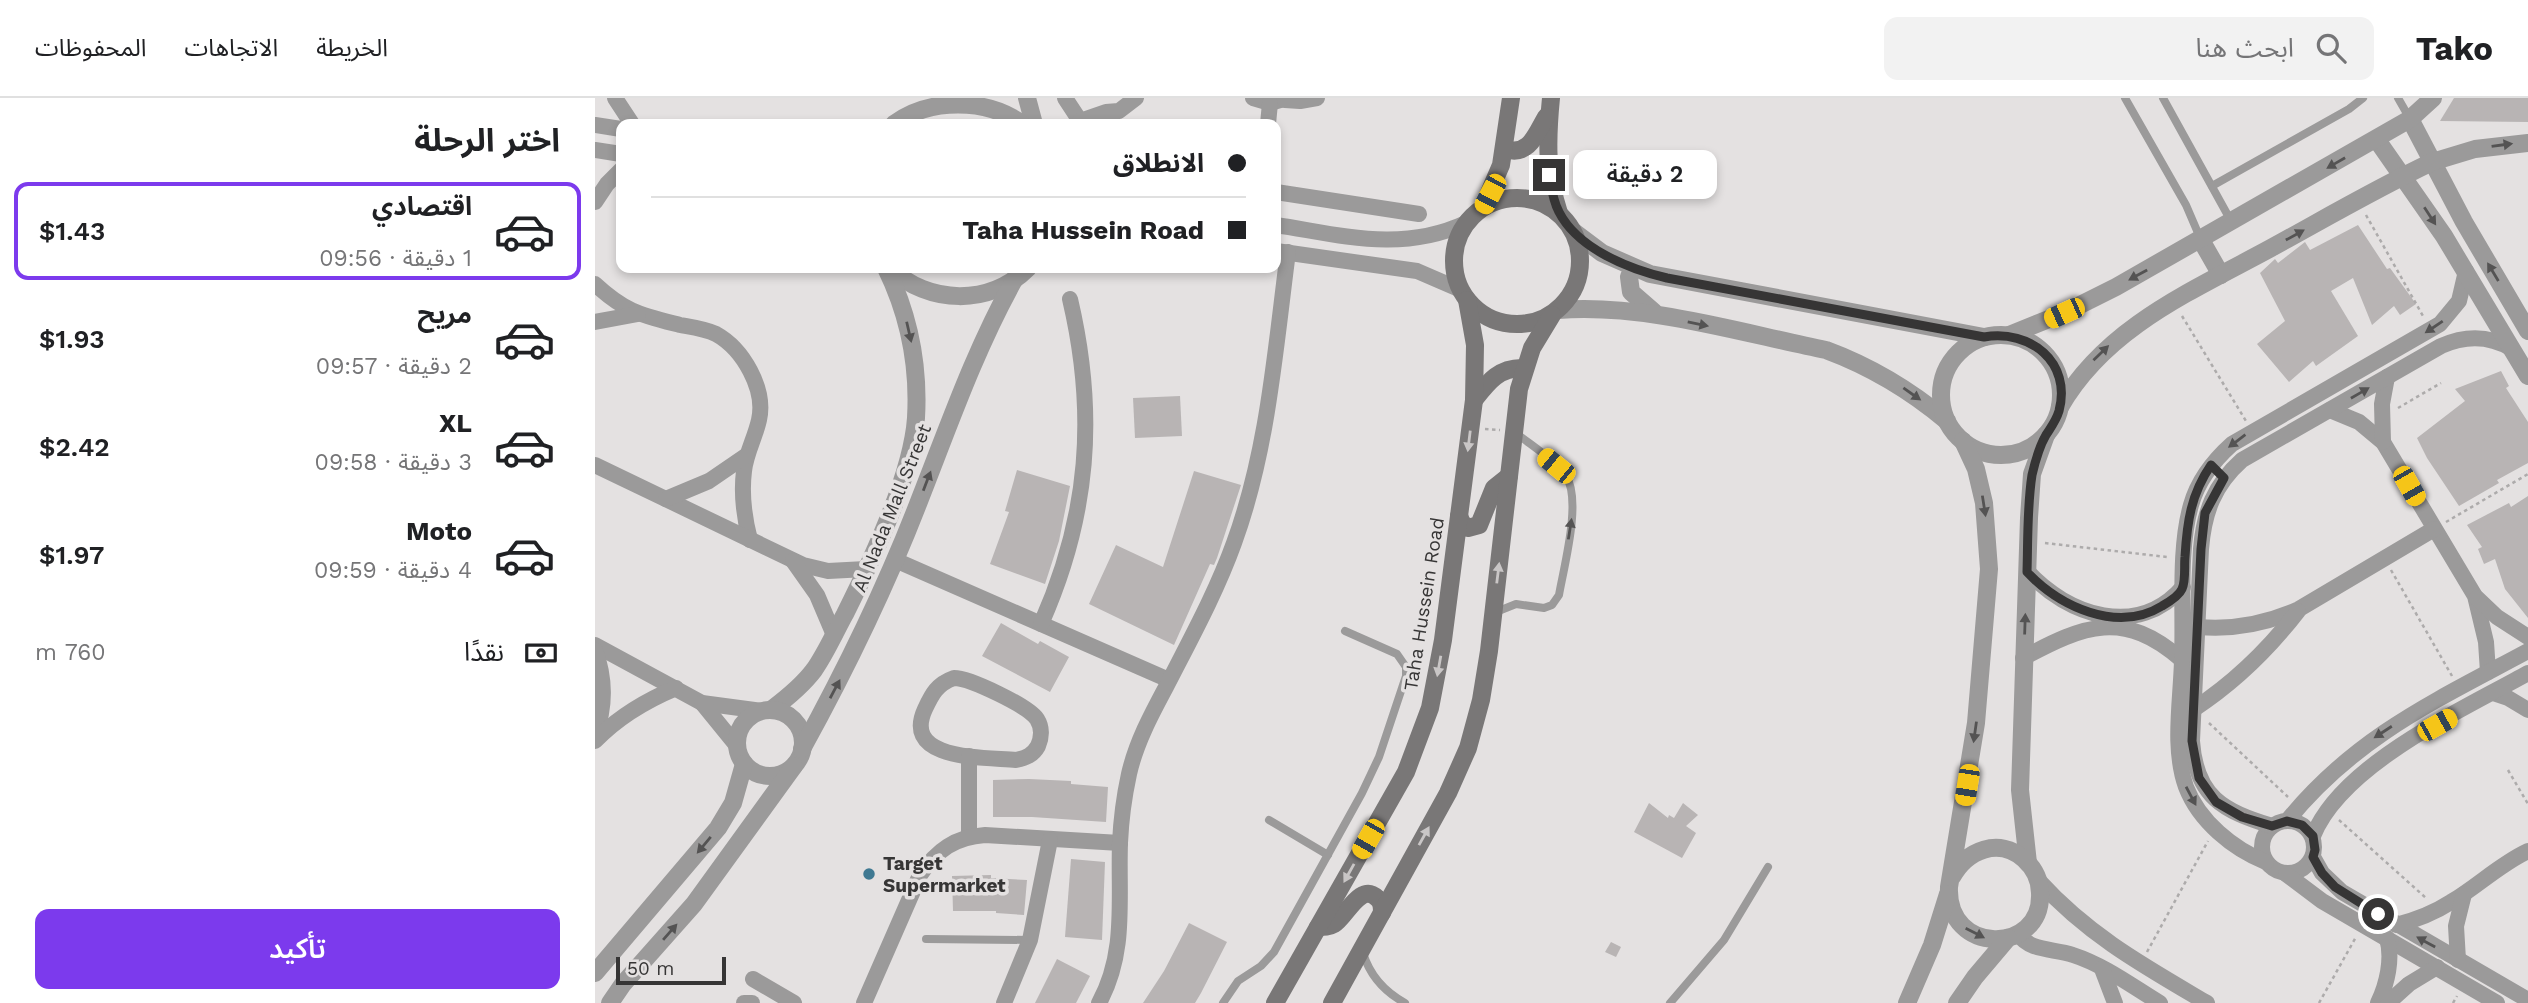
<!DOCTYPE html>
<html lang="ar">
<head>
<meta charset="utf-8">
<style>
  :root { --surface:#fff; --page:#f2f2f2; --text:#202124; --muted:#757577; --line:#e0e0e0; --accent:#7c3aed }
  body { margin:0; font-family:"Work Sans","Noto Sans Arabic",sans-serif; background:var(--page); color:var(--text); direction:rtl; height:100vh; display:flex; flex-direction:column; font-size:26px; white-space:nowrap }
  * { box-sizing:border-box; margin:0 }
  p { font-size:23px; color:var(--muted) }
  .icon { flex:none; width:38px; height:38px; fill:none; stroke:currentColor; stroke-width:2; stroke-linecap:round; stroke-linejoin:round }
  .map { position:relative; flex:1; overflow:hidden; direction:ltr }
  .panel { display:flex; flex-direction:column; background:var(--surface); width:595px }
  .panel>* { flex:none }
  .banner { position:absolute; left:21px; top:21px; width:665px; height:154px; border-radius:14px; box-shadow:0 4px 10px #0003; direction:rtl; display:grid; align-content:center; height:154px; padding:0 35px; background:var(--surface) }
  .scale { position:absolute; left:21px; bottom:18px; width:110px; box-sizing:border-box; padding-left:7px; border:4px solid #363535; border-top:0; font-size:19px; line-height:24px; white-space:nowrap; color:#363535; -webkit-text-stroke:5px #e4e1e1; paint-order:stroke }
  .end { position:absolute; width:32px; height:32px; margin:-16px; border:9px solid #363535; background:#fff; box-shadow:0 0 0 4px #fff }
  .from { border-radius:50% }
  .bubble { position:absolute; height:49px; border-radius:14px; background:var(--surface); box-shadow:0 4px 10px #0003; font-size:23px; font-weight:600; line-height:49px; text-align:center; direction:rtl }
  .car { position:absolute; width:21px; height:42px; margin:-21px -10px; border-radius:9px; box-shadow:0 0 5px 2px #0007; background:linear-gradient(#f5c518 24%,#345 0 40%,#f5c518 0 76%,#345 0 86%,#f5c518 0) }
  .banner b { display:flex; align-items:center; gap:24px; height:66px; font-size:26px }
  .banner b+b { border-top:2px solid var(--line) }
  .banner i { width:18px; height:18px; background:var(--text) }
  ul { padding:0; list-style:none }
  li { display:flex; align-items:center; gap:21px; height:98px; margin:0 14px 10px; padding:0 21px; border:4px solid transparent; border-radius:14px }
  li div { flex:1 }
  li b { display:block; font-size:26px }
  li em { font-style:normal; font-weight:600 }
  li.current { border-color:var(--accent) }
  li>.icon { width:63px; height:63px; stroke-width:1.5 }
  h2 { padding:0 35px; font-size:32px; line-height:84px }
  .pay { display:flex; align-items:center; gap:18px; height:77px; padding:0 35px; font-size:26px }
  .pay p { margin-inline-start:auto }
  .button { display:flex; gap:14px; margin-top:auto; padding:14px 35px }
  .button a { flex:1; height:80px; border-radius:14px; background:var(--accent); color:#fff; font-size:28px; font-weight:600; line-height:80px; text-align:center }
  header { display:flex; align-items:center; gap:42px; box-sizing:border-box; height:98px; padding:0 35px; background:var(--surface); border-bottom:2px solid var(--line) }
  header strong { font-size:33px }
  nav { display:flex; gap:38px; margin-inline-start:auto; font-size:24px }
  .search { width:490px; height:63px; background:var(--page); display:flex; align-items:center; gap:18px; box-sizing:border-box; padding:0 24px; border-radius:14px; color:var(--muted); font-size:26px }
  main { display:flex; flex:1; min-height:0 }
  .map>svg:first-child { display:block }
  .building { fill:#b8b4b4 }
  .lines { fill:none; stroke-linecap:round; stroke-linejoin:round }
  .path { stroke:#adabab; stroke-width:2.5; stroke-dasharray:3.5 3.5; stroke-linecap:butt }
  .service { stroke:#9b9a9a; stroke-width:8 }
  .minor { stroke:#9b9a9a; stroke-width:16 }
  .tertiary { stroke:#9b9a9a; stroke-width:18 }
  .secondary { stroke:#797777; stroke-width:18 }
  .oneway { fill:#545353 }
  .oneway2 { fill:#c9c6c6 }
  .route { stroke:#363535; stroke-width:9 }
  .poi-dot { fill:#3f7992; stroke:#e4e1e1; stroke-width:2.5 }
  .labels { text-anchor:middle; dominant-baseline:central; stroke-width:7; stroke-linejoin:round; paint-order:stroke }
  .street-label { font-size:19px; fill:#363535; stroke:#e4e1e1 }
  .poi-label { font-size:19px; font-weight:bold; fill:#363535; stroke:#e4e1e1; text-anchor:start }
</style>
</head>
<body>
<header>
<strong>Tako</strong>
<div class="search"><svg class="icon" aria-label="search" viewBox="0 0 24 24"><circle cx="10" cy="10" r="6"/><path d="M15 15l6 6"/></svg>ابحث هنا</div>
<nav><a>الخريطة</a><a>الاتجاهات</a><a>المحفوظات</a></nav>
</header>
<main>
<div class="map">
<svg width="1933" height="905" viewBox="0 0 1933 905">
  <rect width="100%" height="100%" fill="#e4e1e1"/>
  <g class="building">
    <path d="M1859,0h74v24l-88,-1z"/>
    <path d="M1763,127l29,44 3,-1 26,36 -16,11 -6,-9 -22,19 -19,-47 -22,13 27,45 -42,30 -3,-5 -24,21 -32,-38 28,-23 -25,-48 15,-14 3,4 27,-21 5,8z"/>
    <path d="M1906,273l8,15 -3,2 22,34v41l-31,17 2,3 -40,23 -32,-48 -10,-20 48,-37 -10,-12z"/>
    <path d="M585,298l2,40 -47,2 -2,-40z"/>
    <path d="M422,372l53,16 -11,55 -14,43 -55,-20 19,-52 -4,-1z"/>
    <path d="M599,373l47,14 -24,73 -3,7 -4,-1 -36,81 -85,-41 27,-59 47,22z"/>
    <path d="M1933,398v122l-23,-29 -10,-30 -11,5 -6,-15 4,-2 -15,-22 42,-22 2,4z"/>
    <path d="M406,525l37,21 2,-3 29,16 -19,35 -68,-36z"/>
    <path d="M434,681l42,2v3l37,3 -2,35 -74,-5h-39v-37z"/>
    <path d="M1054,705l19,15 1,-3 5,3 9,-15 15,12 -12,11 10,7 -14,25 -48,-26z"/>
    <path d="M476,761l34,3 -3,78 -37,-3z"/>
    <path d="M396,777v3l36,2 -3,35 -28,-2v-2h-43l-1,-35z"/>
    <path d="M594,825l38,19 -26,51 -6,10h-52l21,-32z"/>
    <path d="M1016,844l10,5 -5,10 -11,-5z"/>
    <path d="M462,861l33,17 -14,27h-41z"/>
  </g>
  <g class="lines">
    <g class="path">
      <path d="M1771,117l57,101"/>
      <path d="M1587,218l64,105"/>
      <path d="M1803,310l43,-25"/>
      <path d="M890,331l15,1"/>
      <path d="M1851,424l82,-48"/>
      <path d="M1450,445l122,14"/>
      <path d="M1796,472l61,106"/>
      <path d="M1614,625l79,74"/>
      <path d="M1913,672l20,34"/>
      <path d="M1744,722l87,78"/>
      <path d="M1552,854l61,-111"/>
      <path d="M1724,905l37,-66"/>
      <path d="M1858,905l4,-7"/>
    </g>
    <g class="service">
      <path d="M1530,0l61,107 15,35"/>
      <path d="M1568,0l68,123"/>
      <path d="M1803,0l12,21"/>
      <path d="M1617,88l137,-77 14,-11"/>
      <path d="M901,514l20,-8 28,4 8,-3 7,-10c5,-29 23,-95 7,-119 -11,-16 -34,-30 -50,-43"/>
      <path d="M674,722l59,35"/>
      <path d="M331,841l104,1"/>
      <path d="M768,855c7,23 22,39 42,50"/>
      <path d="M628,905l15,-22 23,-15 13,-14 88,-159 17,-36 27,-81v-9l-9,-13 -52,-23"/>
      <path d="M1075,905l54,-63 44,-73"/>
    </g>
    <g class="minor">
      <path d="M20,0l17,26"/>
      <path d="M470,0l17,26"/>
      <path d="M658,0l17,5 17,-5"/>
      <path d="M690,2l15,1 17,-3"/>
      <path d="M485,23l26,-9 13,-1 17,-13"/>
      <path d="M673,26l2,-21"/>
      <path d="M0,27l26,4"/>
      <path d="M0,52l26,4"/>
      <path d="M681,94l143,22"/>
      <path d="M0,104l12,-18 14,-14"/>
      <path d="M681,127c66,10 125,28 190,-2"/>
      <path d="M681,153l141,20 44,19"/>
      <path d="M0,186c30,28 46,31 85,41 11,2 26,4 36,9 27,15 50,55 43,86 -4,18 -13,33 -15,51 -3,24 0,46 6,69"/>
      <path d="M0,224l43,-8"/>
      <path d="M1735,312l29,12 24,20 92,154 11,46 2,30"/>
      <path d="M1788,344l-1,-38 5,-27"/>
      <path d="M0,367l208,100 25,6 38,-2"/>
      <path d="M71,401l43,-18 38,-26"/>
      <path d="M300,462l274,120"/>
      <path d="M198,463l24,34 17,40"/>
      <path d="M1432,473c41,45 111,68 156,16"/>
      <path d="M1882,500l20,19 31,20"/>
      <path d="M446,526c48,-108 56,-210 29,-325"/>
      <path d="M1604,529c36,3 67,-3 100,-18l135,-80"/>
      <path d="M0,547l107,58 60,8"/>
      <path d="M0,552c10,27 11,57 0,84"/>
      <path d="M1428,560c61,-33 101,-49 159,2"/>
      <path d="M359,580c16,0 74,28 83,41 5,8 5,18 1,27 -5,9 -12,12 -22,14 -31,-3 -115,1 -91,-51 7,-15 12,-25 29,-31z"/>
      <path d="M1898,595l15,5 20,12"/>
      <path d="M107,605l35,43"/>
      <path d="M1599,611c41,-27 74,-59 104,-98"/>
      <path d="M0,643c23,-24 50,-40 81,-53"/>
      <path d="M374,658v80"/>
      <circle cx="1693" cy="749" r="26"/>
      <path d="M1692,723c68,-84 148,-120 241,-170"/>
      <path d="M1677,728c-49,-15 -76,-29 -80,-85l9,-192c3,-37 13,-64 41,-89l199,-114c25,-11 48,-11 71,3"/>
      <path d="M1718,738c29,-72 149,-126 215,-163"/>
      <path d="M1718,759l9,16 20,19 186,108"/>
      <path d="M1671,764c-33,-13 -67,-41 -80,-75 -14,-39 -5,-86 -4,-127 2,-48 -4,-110 9,-155 7,-25 22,-44 41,-61l208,-120 19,-23 7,-30"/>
      <path d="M1691,776l36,27 175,102"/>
      <path d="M1444,783c49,54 105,85 168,122"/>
      <path d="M1801,827c20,-5 38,-12 55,-23 27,-16 49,-38 77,-51"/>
      <path d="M1423,836c13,18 35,14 55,21 31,10 59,31 87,48"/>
      <path d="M1863,862l-2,-34 8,-32"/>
      <path d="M1507,871l13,34"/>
      <path d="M158,881l41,24"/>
      <path d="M149,905h8"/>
      <path d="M269,905l56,-128c17,-25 35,-38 65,-40l135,8"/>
      <path d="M409,905l26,-63 20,-100"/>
      <path d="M504,905c28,-51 19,-104 21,-160 1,-23 4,-46 9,-69 7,-31 22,-59 37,-87 24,-47 50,-94 68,-144 34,-93 41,-192 54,-291"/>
      <path d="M1783,905c9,-19 15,-44 9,-65"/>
      <path d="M1793,905l21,-19 28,-17"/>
    </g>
    <g class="tertiary">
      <path d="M432,0l7,26"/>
      <path d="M1815,21l54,103 64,109"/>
      <path d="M299,26c35,-26 93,-26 128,0"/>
      <path d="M1782,42l67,96 84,140"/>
      <path d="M979,134l28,21 48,21 334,63"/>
      <path d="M1606,142l20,35"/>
      <path d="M295,170c38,37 101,38 138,0"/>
      <path d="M1038,170l-4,9 2,15 23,20"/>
      <path d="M963,212c87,-7 183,23 268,40 46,17 84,40 121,71"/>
      <path d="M1414,237l55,-22 52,-26 294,-168 23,-21"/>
      <circle cx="1406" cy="297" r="60"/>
      <path d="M1465,309c46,-80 132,-116 211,-159 53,-29 106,-60 161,-86l43,-13 53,-6"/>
      <path d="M176,612c16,-12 31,-24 43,-40 12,-17 21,-38 31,-56 26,-52 67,-138 71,-196 3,-52 -7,-103 -30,-150"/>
      <circle cx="175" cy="645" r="33"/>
      <path d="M207,651c44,-80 83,-160 116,-245 30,-76 56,-152 96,-224"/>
      <path d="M1433,765l-8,-73 9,-272 3,-44 14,-39"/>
      <path d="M1357,779c15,-27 47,-40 72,-18 10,9 16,21 16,34 3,62 -94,63 -91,-6l27,-164 13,-154 -5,-66 -8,-34 -13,-28"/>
      <path d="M0,875l123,-145 15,-25 11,-39"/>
      <path d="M15,905l13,-19 71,-80 100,-138"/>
      <path d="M1312,905l25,-58 16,-51"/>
      <path d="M1362,905l18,-26 33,-39"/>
    </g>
    <g class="secondary">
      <path d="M956,0c-4,41 -5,76 8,115"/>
      <path d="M910,51c24,8 31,-15 41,-32"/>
      <circle cx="922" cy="163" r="63"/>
      <path d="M888,109l18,-42 10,-67"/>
      <path d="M879,302c14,-18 25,-33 50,-32"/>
      <path d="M864,418l3,7 6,5 11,-3 15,-37 15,-12"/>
      <path d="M723,829c6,0 11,0 16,-3 12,-7 26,-42 43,-26 5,4 5,9 5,15"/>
      <path d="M680,905l131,-231 24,-64 13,-68 31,-240 1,-55 -8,-45"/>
      <path d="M737,905l116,-210 20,-45 13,-48 8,-49 30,-262 13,-41 20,-33"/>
    </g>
  </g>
  <defs><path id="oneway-solid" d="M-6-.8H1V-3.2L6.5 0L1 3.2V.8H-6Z" transform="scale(1.75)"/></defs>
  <g class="oneway">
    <use href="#oneway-solid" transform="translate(1907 47) rotate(-8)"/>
    <use href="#oneway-solid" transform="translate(1741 65) rotate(150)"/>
    <use href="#oneway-solid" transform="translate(1835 118) rotate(57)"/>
    <use href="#oneway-solid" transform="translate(1700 137) rotate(-29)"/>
    <use href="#oneway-solid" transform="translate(1898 174) rotate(-121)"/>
    <use href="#oneway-solid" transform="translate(1543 177) rotate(151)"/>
    <use href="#oneway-solid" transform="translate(1103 226) rotate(12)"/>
    <use href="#oneway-solid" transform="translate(1839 229) rotate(146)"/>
    <use href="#oneway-solid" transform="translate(314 234) rotate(77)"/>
    <use href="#oneway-solid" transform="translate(1506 255) rotate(-44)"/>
    <use href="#oneway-solid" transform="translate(1765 295) rotate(-30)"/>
    <use href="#oneway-solid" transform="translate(1317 296) rotate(35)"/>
    <use href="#oneway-solid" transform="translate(1642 343) rotate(143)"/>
    <use href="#oneway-solid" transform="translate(332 383) rotate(-69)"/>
    <use href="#oneway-solid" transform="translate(1389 408) rotate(81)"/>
    <use href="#oneway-solid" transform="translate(975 431) rotate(-81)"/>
    <use href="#oneway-solid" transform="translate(1430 526) rotate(-88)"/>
    <use href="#oneway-solid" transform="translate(240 591) rotate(-62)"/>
    <use href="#oneway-solid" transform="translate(1380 634) rotate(98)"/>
    <use href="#oneway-solid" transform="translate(1788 634) rotate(147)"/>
    <use href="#oneway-solid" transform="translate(1596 698) rotate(62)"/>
    <use href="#oneway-solid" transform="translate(109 747) rotate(130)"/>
    <use href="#oneway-solid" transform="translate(75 834) rotate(-49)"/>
    <use href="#oneway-solid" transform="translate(1380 835) rotate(27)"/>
    <use href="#oneway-solid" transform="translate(1831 844) rotate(-151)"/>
  </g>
  <g class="oneway2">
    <use href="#oneway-solid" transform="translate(874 343) rotate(97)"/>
    <use href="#oneway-solid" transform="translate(903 475) rotate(-83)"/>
    <use href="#oneway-solid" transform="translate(844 568) rotate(100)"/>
    <use href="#oneway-solid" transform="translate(829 738) rotate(-61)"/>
    <use href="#oneway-solid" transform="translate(754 775) rotate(119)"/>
  </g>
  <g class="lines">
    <path class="route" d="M954,77c2,12 4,26 10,37 19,37 70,57 108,66l317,59c46,-8 88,25 75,74 -3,10 -8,16 -13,24 -7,12 -11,27 -14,40 -5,32 -4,65 -5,97 32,34 90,62 135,34 7,-4 17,-10 20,-17 4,-8 2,-23 3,-32 2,-35 6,-63 26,-92l13,13 -19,35 -4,36 -9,192 7,37 17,24 26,15 30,9 15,-5 15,4 11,11 2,14 -2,7 9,16 13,14 43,27"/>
  </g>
  <circle class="poi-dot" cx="274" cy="776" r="7"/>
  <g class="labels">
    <g class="street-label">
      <text transform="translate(297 410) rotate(-68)">Al Nada Mall Street</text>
      <text transform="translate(829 506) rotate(-81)">Taha Hussein Road</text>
    </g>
    <g class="poi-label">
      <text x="288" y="765">Target<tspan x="288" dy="22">Supermarket</tspan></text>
    </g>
  </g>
</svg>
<div class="scale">50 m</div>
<i class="end from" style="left:1783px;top:816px"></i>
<i class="end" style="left:954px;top:77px"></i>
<div class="bubble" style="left:978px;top:52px;width:144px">2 دقيقة</div>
<i class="car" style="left:895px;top:96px;rotate:208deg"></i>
<i class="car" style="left:1469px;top:215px;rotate:246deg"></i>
<i class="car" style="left:961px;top:368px;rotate:309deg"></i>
<i class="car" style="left:1814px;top:388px;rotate:150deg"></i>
<i class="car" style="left:1842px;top:627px;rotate:61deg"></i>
<i class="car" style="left:1372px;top:687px;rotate:189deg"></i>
<i class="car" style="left:773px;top:741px;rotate:210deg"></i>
<div class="banner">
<b><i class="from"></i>الانطلاق</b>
<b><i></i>Taha Hussein Road</b>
</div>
</div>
<section class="panel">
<h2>اختر الرحلة</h2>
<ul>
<li class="current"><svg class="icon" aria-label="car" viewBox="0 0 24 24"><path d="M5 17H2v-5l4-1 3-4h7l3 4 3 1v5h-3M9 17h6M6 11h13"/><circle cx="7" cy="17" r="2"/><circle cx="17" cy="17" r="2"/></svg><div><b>اقتصادي</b><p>1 دقيقة · 09:56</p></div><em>$1.43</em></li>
<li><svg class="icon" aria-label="car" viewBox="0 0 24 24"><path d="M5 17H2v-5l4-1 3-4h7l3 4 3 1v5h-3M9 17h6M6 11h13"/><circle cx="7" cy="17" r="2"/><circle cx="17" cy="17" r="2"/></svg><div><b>مريح</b><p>2 دقيقة · 09:57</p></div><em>$1.93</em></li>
<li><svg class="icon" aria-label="car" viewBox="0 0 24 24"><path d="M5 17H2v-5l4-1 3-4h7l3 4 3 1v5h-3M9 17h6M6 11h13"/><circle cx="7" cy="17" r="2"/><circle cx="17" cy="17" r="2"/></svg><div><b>XL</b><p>3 دقيقة · 09:58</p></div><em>$2.42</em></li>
<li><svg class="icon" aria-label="car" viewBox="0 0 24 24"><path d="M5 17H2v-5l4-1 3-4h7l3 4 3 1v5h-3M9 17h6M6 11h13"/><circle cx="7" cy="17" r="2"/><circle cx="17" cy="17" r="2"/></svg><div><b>Moto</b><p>4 دقيقة · 09:59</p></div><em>$1.97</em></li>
</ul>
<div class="pay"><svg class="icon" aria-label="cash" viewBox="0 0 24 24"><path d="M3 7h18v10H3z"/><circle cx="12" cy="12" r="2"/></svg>نقدًا<p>760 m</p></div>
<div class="button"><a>تأكيد</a></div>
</section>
</main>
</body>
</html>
